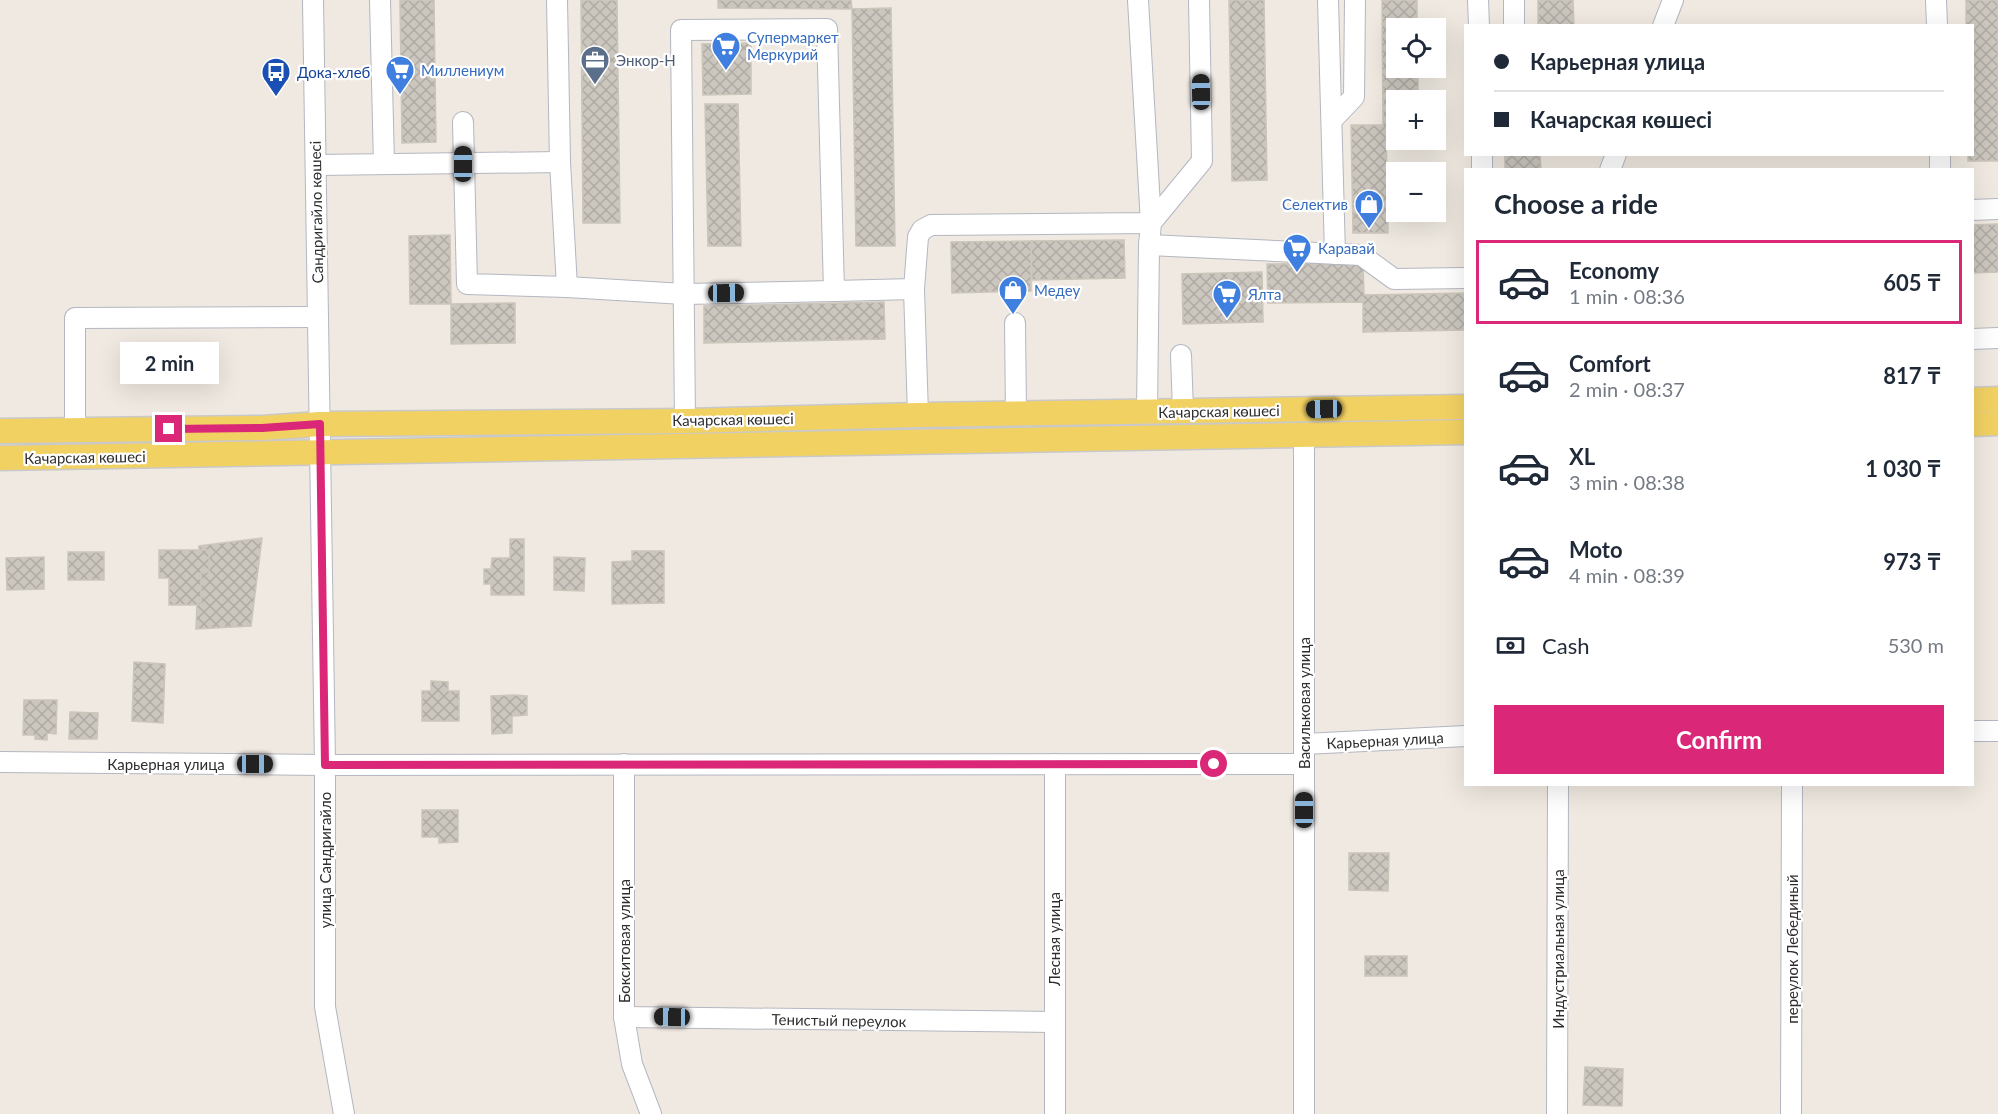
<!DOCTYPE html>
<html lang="en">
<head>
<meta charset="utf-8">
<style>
  :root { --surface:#fff; --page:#f6f6f7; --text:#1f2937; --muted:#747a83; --line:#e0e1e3; --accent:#db2777 }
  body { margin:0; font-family:Lato,sans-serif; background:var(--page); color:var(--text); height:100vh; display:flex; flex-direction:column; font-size:22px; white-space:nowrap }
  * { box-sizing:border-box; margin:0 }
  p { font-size:20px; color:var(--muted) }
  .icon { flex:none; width:33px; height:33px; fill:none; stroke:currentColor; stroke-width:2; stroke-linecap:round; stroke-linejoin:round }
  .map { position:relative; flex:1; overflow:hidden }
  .details { position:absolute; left:1464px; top:168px; width:510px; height:618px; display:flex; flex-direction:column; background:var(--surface); border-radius:0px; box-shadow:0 6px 24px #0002 }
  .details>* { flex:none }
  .top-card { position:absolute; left:1464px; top:24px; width:510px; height:132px; border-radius:0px; box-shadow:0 6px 24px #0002; display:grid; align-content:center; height:132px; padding:0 30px; background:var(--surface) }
  .controls { position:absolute; left:1386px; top:18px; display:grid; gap:12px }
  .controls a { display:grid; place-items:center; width:60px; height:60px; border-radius:0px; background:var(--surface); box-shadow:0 6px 24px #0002; font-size:30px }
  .end { position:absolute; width:27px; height:27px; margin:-14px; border:8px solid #db2777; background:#fff; box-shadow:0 0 0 3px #fff }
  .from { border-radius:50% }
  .bubble { position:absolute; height:42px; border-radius:0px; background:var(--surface); box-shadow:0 6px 24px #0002; font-size:20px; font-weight:700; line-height:42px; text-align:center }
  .car { position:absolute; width:18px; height:36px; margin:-18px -9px; border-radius:8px; box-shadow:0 0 4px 2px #0007; background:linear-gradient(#222 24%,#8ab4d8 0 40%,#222 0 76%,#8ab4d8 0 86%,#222 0) }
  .top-card b { display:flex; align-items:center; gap:21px; height:57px; font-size:22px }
  .top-card b+b { border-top:2px solid var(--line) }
  .top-card i { width:15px; height:15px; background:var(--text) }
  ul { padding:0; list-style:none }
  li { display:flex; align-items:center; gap:18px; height:84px; margin:0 12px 9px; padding:0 18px; border:3px solid transparent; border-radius:0px }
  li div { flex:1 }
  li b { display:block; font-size:22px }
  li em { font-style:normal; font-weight:700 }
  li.selected { border-color:var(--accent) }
  li>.icon { width:54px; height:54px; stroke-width:1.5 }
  h2 { padding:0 30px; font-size:27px; line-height:72px }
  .pay { display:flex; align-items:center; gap:15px; height:66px; padding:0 30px; font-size:22px }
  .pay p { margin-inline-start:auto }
  .button { display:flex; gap:12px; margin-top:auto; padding:12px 30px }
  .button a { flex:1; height:69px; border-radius:0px; background:var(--accent); color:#fff; font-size:24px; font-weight:700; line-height:69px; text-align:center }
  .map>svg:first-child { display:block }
  .building { fill:url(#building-cross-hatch); stroke:#cbc5ba; stroke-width:1.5 }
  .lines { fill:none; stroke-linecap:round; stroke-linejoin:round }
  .minor-casing { stroke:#b4b7c1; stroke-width:22 }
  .major-casing { stroke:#c9c9c9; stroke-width:27 }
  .minor { stroke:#fff; stroke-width:20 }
  .major { stroke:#f2d163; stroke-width:24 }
  .route { stroke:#db2777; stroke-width:8 }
  .labels { text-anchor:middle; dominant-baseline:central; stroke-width:4.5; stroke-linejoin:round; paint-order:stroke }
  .shop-label { font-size:15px; fill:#366cbe; stroke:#fff; text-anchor:start }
  .service-label { font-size:15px; fill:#4e5e75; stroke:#fff; text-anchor:start }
  .transit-label { font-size:15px; fill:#164399; stroke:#fff; text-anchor:start }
  .street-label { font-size:15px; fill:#2e2e2e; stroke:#fff }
</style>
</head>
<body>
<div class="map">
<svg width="1998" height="1114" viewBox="0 0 1998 1114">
  <defs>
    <pattern id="building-cross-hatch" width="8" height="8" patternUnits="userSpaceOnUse" patternTransform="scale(1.5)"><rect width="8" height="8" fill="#cbc7bf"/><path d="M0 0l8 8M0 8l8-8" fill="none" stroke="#afaba4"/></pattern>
  </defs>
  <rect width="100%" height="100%" fill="#efe9e1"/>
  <g class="building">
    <path d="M400,0h34l2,142 -34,1z"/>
    <path d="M581,0h36l3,223h-37z"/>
    <path d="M718,0h133l1,9 -134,-1z"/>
    <path d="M1229,0h35l3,180 -35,1z"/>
    <path d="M1382,0h35v28h-21v40h22v32h-22v27h-10l2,106h-35l-2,-108h32z"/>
    <path d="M1538,0h35l1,26h-36z"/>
    <path d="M1966,0h32v161h-30v-7h4v-128h-6z"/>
    <path d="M891,8l4,238h-39l-4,-237z"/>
    <path d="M751,43v51l-48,1 -1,-51z"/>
    <path d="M705,104h33l3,142h-33z"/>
    <path d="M1505,154h35l1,16h-36z"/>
    <path d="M1998,224v48l-26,1v-48z"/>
    <path d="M450,235l1,69h-41l-1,-68z"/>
    <path d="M1124,240l1,38 -93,2 -1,-39z"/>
    <path d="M1031,241v50l-79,2 -1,-51z"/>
    <path d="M1363,263l1,32 102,-2v37l-103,2v-30l-95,1 -1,-39z"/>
    <path d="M1262,272l1,50 -80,2 -1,-50z"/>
    <path d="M884,302l1,37 -181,4v-37z"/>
    <path d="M515,303v40l-64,1v-40z"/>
    <path d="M262,538l-11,88 -55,3 3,-83z"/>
    <path d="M510,539h14v56h-33v-11h-7v-15h7l1,-11h18z"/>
    <path d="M159,550h50v22h-8v33h-32v-27h-10z"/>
    <path d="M632,551h32v52l-52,1v-42l20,-1z"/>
    <rect x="68" y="552" width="36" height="28"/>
    <path d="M44,557v32l-37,1 -1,-32z"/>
    <path d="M554,557l31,1 -1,33 -30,-1z"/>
    <path d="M134,662l31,2 -2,59 -31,-2z"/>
    <path d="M431,681l17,1v9h11v30h-37v-30h9z"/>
    <path d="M515,695l12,1v19l-15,1v17l-20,1 -1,-38z"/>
    <path d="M24,700h33l-1,34 -9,-1v7l-12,-1v-4h-12z"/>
    <path d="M70,712l28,1 -1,26h-28z"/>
    <path d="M422,810h36v32l-19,1v-6h-17z"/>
    <path d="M1349,853h40l-1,38 -39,-1z"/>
    <rect x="1365" y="956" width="42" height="20"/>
    <path d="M1585,1067l38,2 -1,37 -39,-1z"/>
  </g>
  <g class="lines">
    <g class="minor-casing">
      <g id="minor">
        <path d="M313,0l12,765v242l19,107"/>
        <path d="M380,0l4,164"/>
        <path d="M557,0l3,162 7,125"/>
        <path d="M1328,0l7,254"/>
        <path d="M1478,0l1,26"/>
        <path d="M1514,0v26"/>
        <path d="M1936,0l1,26"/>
        <path d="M1663,26l10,-26"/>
        <path d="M1332,120l22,-23 1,-97"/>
        <path d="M463,122l4,162 100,3 117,7 150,-3"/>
        <path d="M1482,154v16"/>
        <path d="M1940,154v16"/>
        <path d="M316,165l244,-3"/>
        <path d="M1610,170l6,-16"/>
        <path d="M1972,210l26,-1"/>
        <path d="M1149,245l212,10 33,24 72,-1"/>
        <path d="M1015,323l1,91"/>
        <path d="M1972,339l26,-1"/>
        <path d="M1181,355l2,56"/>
        <path d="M1147,412l2,-167 2,-22 51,-62 -3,-161"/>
        <path d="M918,415l-4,-126 4,-52 4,-7 9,-5 220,-2 -13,-223"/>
        <path d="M685,421l-4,-391 146,-1 7,262 80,-2"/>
        <path d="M75,430v-112l243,-1"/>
        <path d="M1304,435v679"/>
        <path d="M1972,731h26"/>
        <path d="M1304,744l162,-8"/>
        <path d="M0,762l325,3 979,-1"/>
        <path d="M624,764v253l8,47 19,50"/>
        <path d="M624,1017l430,5"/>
        <path d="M1055,1114v-350"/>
        <path d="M1557,1114l1,-330"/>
        <path d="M1791,1114l1,-330"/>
      </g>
    </g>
    <g class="major-casing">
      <g id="major">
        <path d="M1972,400l26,-1"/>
        <path d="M1972,424l26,-1"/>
        <path d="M0,431l262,-3 58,-4 365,-3 233,-6 548,-8"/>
        <path d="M0,458l1466,-26"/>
      </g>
    </g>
    <use href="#minor" class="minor"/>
    <use href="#major" class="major"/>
  </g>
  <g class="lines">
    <path class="route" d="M169,429l93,-1 58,-4 5,341 889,-1"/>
  </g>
  <defs>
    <g id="supermarket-pin" transform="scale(1.5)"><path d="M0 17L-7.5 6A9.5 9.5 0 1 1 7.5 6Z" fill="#3f7fe0" stroke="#fff"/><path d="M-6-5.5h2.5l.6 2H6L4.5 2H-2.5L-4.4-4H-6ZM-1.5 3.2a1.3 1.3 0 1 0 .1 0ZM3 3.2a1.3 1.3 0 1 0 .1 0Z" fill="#fff"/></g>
    <g id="office-pin" transform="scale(1.5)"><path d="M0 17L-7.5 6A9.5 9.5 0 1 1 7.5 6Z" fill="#5c6f8a" stroke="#fff"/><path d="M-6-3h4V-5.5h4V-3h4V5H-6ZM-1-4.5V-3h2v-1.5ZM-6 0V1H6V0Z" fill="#fff"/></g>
    <g id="bus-pin" transform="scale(1.5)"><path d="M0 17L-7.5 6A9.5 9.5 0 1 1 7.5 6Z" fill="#1a4fb4" stroke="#fff"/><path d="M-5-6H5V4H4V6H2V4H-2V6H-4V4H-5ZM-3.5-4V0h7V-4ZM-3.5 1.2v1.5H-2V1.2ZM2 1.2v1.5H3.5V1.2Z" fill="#fff"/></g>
    <g id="shop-pin" transform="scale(1.5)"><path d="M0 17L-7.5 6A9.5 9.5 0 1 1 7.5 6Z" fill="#3f7fe0" stroke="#fff"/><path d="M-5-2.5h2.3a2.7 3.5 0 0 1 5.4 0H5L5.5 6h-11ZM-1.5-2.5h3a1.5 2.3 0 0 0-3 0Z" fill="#fff"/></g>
  </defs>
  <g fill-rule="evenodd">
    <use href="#supermarket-pin" x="726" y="46"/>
    <use href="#office-pin" x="595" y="60"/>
    <use href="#supermarket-pin" x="400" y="70"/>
    <use href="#bus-pin" x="276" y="72"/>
    <use href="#shop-pin" x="1369" y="204"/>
    <use href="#supermarket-pin" x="1297" y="248"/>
    <use href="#shop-pin" x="1013" y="290"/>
    <use href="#supermarket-pin" x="1227" y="294"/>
  </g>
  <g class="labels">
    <g class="shop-label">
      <text x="747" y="37">Супермаркет<tspan x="747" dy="17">Меркурий</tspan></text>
      <text x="421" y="70">Миллениум</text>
      <text x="1348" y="204" text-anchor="end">Селектив</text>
      <text x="1318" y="248">Каравай</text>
      <text x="1034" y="290">Медеу</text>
      <text x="1248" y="294">Ялта</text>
    </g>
    <g class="service-label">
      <text x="616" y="60">Энкор-Н</text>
    </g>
    <g class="transit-label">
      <text x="297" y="72">Дока-хлеб</text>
    </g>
    <g class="street-label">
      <text transform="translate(316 212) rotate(-91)">Сандригайло көшесі</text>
      <text transform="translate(1219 411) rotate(-1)">Качарская көшесі</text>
      <text transform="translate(733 419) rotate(-1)">Качарская көшесі</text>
      <text transform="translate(85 457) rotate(-1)">Качарская көшесі</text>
      <text transform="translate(1304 703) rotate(-90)">Васильковая улица</text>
      <text transform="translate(1385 740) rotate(-3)">Карьерная улица</text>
      <text x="166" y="764">Карьерная улица</text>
      <text transform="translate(325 860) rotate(-90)">улица Сандригайло</text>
      <text transform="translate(1054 939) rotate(-90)">Лесная улица</text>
      <text transform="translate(624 941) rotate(-90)">Бокситовая улица</text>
      <text transform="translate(1558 949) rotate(-90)">Индустриальная улица</text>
      <text transform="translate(1792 949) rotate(-90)">переулок Лебединый</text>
      <text transform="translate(839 1020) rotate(1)">Тенистый переулок</text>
    </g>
  </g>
</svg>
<div class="controls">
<a><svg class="icon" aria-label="locate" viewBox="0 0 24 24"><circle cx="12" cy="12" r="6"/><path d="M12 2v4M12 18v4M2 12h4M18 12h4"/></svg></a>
<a>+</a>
<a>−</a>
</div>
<i class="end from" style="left:1214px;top:764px"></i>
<i class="end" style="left:169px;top:429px"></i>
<div class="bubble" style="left:120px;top:342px;width:99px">2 min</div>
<i class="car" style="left:1201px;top:92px;rotate:359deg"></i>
<i class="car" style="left:463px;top:164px;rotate:0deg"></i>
<i class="car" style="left:726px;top:293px;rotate:89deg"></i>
<i class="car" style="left:1324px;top:409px;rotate:269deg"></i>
<i class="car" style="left:255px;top:764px;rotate:90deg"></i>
<i class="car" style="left:1304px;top:810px;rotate:0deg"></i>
<i class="car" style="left:672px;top:1017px;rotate:271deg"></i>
<div class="top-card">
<b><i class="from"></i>Карьерная улица</b>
<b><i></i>Качарская көшесі</b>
</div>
<section class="details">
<h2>Choose a ride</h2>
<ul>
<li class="selected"><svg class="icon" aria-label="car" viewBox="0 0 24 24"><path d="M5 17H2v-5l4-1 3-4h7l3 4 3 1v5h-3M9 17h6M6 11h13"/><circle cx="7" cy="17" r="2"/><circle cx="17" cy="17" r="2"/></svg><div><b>Economy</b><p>1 min · 08:36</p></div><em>605 ₸</em></li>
<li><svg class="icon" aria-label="car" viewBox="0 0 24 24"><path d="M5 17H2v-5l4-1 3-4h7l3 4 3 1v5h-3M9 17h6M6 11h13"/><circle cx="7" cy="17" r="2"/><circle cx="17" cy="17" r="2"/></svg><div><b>Comfort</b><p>2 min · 08:37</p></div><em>817 ₸</em></li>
<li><svg class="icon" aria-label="car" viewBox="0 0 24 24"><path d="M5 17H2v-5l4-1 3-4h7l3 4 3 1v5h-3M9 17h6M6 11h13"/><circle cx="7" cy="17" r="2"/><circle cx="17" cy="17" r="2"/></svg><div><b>XL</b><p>3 min · 08:38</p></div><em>1 030 ₸</em></li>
<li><svg class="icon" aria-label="car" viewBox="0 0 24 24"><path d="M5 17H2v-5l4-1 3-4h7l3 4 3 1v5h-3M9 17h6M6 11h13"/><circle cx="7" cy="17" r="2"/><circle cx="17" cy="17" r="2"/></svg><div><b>Moto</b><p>4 min · 08:39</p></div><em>973 ₸</em></li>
</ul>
<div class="pay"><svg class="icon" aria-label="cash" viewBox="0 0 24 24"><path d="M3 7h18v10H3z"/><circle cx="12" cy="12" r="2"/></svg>Cash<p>530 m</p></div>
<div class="button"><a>Confirm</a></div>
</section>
</div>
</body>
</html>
